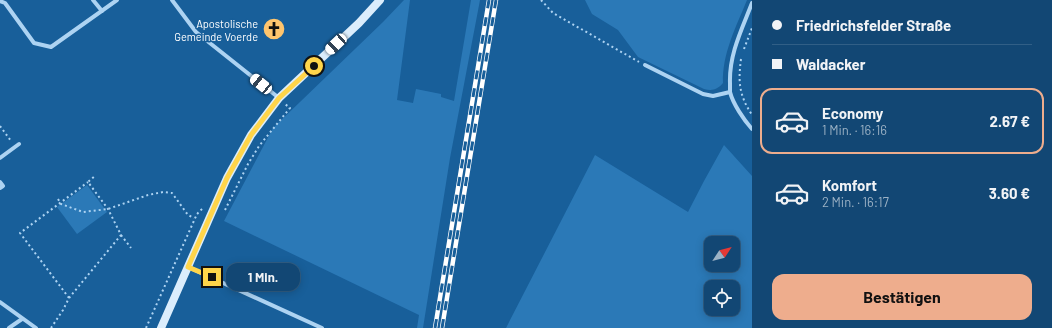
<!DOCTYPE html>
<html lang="de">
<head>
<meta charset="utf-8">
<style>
  :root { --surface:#124774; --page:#1b4e79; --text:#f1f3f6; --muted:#9cb2c5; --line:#315f86; --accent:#eead8d }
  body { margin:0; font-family:Barlow,sans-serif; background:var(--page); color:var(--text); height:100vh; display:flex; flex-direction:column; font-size:15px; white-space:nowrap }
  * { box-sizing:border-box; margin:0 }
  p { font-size:13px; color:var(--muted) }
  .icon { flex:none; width:22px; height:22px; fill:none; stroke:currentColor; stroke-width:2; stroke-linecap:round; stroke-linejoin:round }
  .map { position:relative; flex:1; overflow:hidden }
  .details { display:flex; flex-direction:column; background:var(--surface); width:300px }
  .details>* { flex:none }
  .banner { display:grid; align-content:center; height:88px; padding:0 20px; background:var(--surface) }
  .needle { width:26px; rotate:54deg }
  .controls { position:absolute; left:704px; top:236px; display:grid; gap:8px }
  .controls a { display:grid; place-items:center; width:36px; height:36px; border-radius:8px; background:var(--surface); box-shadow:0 2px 10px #0003,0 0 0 1px var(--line); font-size:20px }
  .end { position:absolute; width:18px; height:18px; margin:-9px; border:5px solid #ffd54a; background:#111; box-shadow:0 0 0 2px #111 }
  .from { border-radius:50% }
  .bubble { position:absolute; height:28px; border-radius:12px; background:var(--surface); box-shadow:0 2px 10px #0003,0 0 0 1px var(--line); font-size:13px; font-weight:700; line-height:28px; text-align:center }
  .car { position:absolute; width:12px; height:24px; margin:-12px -6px; border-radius:5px; box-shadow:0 0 3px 1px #0007; background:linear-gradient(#fff 24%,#345 0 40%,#fff 0 76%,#345 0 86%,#fff 0) }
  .banner b { display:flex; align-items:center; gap:14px; height:38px; font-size:15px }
  .banner b+b { border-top:1px solid var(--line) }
  .banner i { width:10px; height:10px; background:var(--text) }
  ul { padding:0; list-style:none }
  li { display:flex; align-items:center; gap:12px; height:66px; margin:0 8px 6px; padding:0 12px; border:2px solid transparent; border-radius:12px }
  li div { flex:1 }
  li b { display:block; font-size:15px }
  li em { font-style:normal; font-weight:700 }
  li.active { border-color:var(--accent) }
  li>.icon { width:36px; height:36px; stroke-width:1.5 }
  .button { display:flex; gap:8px; margin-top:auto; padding:8px 20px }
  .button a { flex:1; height:46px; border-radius:12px; background:var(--accent); color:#111; font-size:16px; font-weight:700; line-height:46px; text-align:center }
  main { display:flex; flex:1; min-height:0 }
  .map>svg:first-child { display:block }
  .green { fill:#2b79b7; fill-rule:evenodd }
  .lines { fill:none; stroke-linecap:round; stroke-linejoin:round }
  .path { stroke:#add3f2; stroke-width:2; stroke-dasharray:2 3; stroke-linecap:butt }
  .minor { stroke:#add3f2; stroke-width:4 }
  .secondary { stroke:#dbedfc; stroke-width:8 }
  .rail-casing { stroke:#fff; stroke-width:4.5 }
  .rail { stroke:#185f9a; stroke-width:3; stroke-dasharray:9; stroke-linecap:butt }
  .route { stroke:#ffd54a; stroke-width:5 }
  .labels { text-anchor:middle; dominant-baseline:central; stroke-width:3; stroke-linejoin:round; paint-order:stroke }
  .poi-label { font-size:11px; fill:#fff; stroke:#185f9a; text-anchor:end }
</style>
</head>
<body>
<main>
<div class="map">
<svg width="752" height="328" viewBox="0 0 752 328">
  <rect width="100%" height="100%" fill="#185f9a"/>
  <g class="green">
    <path d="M404,0h6l-13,100 16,3 3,-14 25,5v3l13,4 17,-101h9l-30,158 -27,170h-6l2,-13 -195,-94 49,-93 110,-106z"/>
    <path d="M585,0h162c-11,27 -25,54 -24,83 -6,7 -11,8 -19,6l-66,-32 -20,-27 -26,-16z"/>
    <path d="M724,145l28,31v152h-246l89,-173 93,57 16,-31zM711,243h22v22h-22zM711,287h22v22h-22z"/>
    <path d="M87,185l20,27 -30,22 -20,-27z"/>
  </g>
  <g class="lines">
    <g class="path">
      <path d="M541,0l12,13 86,49"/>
      <path d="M744,49l8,-21"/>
      <path d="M741,59c-3,23 -2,36 11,56"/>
      <path d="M0,126l11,15"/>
      <path d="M58,199l3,5 22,8 25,-3 40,-14 15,-3 9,1 16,22 6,3"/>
      <path d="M225,210l23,-46 11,-18 31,-38 -5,-4"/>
      <path d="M121,235l10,13"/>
      <path d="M69,298l-49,-65 68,-51"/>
      <path d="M51,328l12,-18 6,-12 52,-63 -13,-26 -20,-27 7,-6"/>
      <path d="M146,328l51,-114 6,-6"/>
    </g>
    <g class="minor">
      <path d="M93,0l9,11"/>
      <path d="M172,0l24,32 83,66"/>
      <path d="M0,1l5,2 29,40 17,4 66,-47"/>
      <path d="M752,3c-10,26 -23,51 -22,80 0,3 0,6 0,9 3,12 14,28 22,37"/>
      <path d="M645,65l58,29 10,2 17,-4"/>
      <path d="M0,158l19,-14"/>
      <path d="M0,182l3,4 -3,2"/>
      <path d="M188,267l134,61"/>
      <path d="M0,302l36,26"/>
      <path d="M9,328l13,-9"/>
    </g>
    <path class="secondary" d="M161,328l66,-150 24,-43 28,-37 80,-75 21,-23"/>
    <g class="rail-casing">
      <g id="rail">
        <path d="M435,328l54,-328"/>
        <path d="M442,328l54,-328"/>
      </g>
    </g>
    <use href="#rail" class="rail"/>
  </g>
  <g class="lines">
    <path class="route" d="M212,277l-24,-10 39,-89 24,-43 28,-37 35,-32"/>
  </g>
  <defs>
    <g id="church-disc" transform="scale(1.15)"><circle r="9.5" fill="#ffc56d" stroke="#185f9a"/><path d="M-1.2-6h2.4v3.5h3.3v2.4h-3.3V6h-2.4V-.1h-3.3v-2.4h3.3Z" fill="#111"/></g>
  </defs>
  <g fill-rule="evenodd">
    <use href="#church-disc" x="274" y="29"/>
  </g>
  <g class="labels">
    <g class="poi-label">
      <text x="258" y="23">Apostolische<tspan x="258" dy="13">Gemeinde Voerde</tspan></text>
    </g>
  </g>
</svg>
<div class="controls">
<a><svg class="needle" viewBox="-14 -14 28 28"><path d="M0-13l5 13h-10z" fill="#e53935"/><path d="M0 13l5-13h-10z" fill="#9cb2c5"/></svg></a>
<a><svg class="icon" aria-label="locate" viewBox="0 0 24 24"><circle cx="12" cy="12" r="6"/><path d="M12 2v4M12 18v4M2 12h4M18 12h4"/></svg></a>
</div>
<i class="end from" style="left:314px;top:66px"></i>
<i class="end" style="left:212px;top:277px"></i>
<div class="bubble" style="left:226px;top:263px;width:74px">1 Min.</div>
<i class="car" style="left:336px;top:44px;rotate:227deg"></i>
<i class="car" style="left:261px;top:84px;rotate:309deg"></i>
</div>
<section class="details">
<div class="banner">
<b><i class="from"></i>Friedrichsfelder Straße</b>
<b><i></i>Waldacker</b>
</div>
<ul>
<li class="active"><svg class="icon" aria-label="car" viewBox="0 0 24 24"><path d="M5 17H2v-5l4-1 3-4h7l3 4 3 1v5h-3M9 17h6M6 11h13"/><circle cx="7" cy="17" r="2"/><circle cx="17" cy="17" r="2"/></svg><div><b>Economy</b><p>1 Min. · 16:16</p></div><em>2.67 €</em></li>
<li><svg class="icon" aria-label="car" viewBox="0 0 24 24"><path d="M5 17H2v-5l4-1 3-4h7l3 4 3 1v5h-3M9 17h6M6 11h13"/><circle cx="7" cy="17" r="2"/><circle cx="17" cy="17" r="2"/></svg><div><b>Komfort</b><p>2 Min. · 16:17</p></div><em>3.60 €</em></li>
</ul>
<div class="button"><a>Bestätigen</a></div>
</section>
</main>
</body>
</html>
